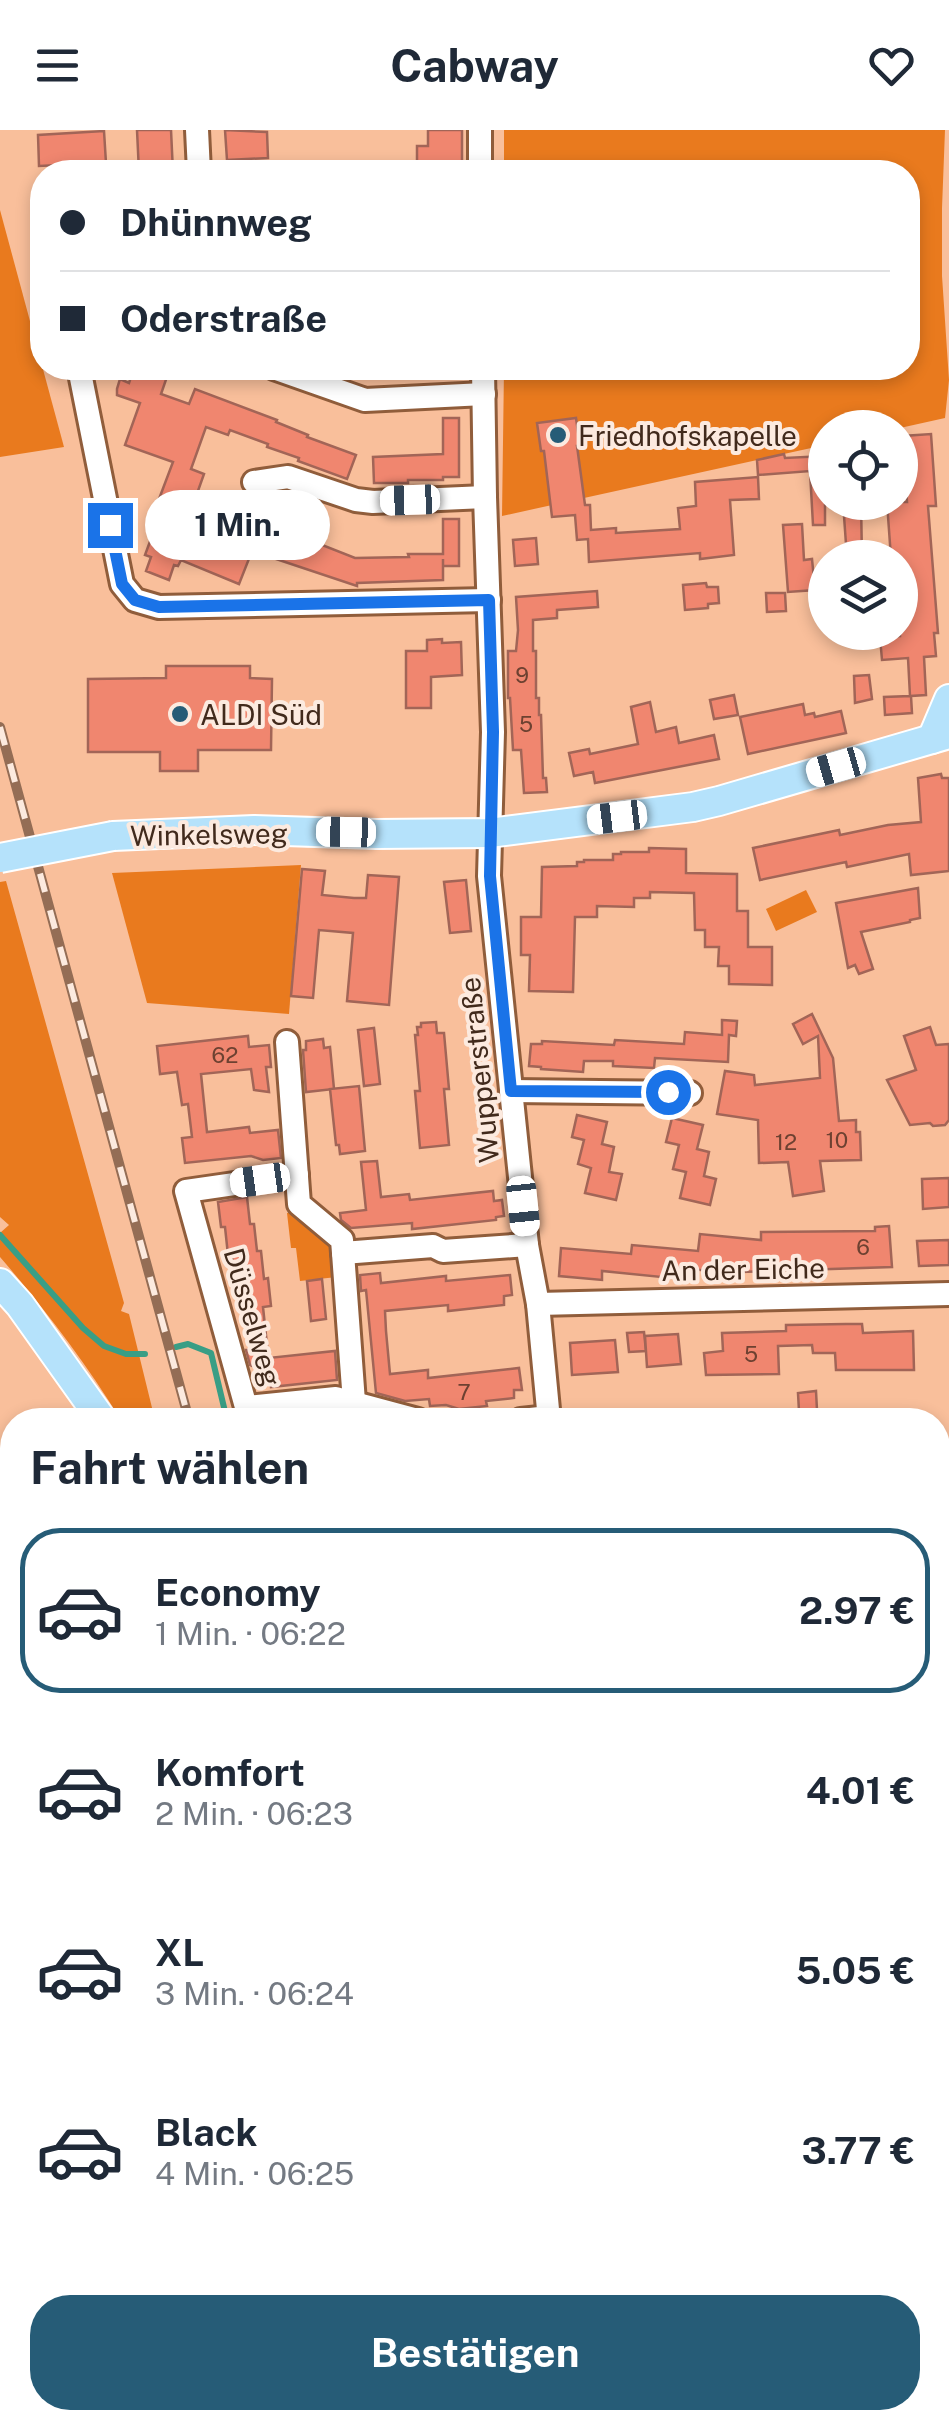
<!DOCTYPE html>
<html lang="de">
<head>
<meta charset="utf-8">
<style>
  :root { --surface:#fff; --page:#f2f2f3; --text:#1f2937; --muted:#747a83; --line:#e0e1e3; --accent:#265c77 }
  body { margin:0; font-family:"Public Sans",sans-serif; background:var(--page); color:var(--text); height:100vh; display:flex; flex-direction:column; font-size:38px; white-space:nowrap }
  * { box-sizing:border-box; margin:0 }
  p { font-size:32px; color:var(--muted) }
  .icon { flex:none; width:55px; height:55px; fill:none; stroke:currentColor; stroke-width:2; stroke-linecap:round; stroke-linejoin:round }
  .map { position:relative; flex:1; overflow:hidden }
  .side { position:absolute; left:0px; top:1278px; width:950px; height:1022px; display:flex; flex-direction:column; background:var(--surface); border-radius:40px 40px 0 0; box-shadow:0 5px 15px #0003 }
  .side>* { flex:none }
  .top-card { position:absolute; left:30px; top:30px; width:890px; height:220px; border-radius:40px; box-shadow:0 5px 15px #0003; display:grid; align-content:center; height:220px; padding:0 30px; background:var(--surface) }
  .fabs { position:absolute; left:808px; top:280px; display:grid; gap:20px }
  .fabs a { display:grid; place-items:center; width:110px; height:110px; border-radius:50%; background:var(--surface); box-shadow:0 5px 15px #0003; font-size:50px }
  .end { position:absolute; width:45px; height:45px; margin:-22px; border:12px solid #1a73e8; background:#fff; box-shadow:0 0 0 5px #fff }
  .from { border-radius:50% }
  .bubble { position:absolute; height:70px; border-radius:35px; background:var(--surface); box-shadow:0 5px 15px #0003; font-size:32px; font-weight:700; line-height:70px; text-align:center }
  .car { position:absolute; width:30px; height:60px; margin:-30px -15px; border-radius:12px; box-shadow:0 0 8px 2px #0007; background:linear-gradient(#fff 24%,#345 0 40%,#fff 0 76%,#345 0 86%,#fff 0) }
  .top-card b { display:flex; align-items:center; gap:35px; height:95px; font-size:38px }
  .top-card b+b { border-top:2px solid var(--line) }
  .top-card i { width:25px; height:25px; background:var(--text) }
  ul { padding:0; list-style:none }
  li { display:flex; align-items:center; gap:30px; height:165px; margin:0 20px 15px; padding:0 10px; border:5px solid transparent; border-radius:40px }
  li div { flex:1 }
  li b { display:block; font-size:38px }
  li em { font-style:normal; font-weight:700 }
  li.active { border-color:var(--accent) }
  li>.icon { width:90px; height:90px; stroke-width:1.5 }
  h2 { padding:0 30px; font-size:45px; line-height:120px }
  .cta { display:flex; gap:20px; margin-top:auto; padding:20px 30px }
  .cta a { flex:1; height:115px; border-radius:40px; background:var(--accent); color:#fff; font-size:40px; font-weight:700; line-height:115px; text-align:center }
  header { display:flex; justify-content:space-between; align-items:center; height:130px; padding:0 30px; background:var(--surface); font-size:45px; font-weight:700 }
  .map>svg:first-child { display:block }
  .green { fill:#e97a1e }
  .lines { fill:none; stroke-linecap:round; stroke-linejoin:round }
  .stream { stroke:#399e85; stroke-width:6 }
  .building { fill:#f0866f; stroke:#a26557; stroke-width:2.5 }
  .minor-casing { stroke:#905d3b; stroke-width:28 }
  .major-casing { stroke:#fff; stroke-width:32 }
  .minor { stroke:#fff; stroke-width:22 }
  .major { stroke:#b5e2fb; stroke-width:28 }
  .rail-casing { stroke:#946d55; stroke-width:10 }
  .rail { stroke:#fceadf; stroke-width:6; stroke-dasharray:19; stroke-linecap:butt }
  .major-bridge-casing { stroke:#fff; stroke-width:32; stroke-linecap:butt }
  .major-bridge { stroke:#b5e2fb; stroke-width:28 }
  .route { stroke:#1a73e8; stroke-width:12 }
  .poi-dot { fill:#265c77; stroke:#fceadf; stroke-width:4 }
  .labels { text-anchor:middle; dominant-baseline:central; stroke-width:8; stroke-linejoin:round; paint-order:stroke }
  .number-label { font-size:22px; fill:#6d4131 }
  .poi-label { font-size:28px; fill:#412a1c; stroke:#fceadf; text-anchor:start }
  .street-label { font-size:28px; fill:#412a1c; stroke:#fceadf }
</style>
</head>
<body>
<header><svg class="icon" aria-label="menu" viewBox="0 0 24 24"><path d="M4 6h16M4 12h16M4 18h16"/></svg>Cabway<svg class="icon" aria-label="heart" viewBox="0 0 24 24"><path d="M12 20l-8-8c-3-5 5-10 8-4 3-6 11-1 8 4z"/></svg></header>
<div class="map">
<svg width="949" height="2298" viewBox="0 0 949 2298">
  <rect width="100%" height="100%" fill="#f9bf9b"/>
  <g class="green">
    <path d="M504,0h441l-3,78v68l7,104 -4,38 -45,10h-75v17l-323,71 2,-148h404v-196h-404z"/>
    <path d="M0,80l64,237 -64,10z"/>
    <path d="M301,735l-12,149 -142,-11 -35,-130z"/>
    <path d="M6,751l118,422 -3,8 8,3 26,106h-34c-36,-58 -76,-111 -121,-163v-24l9,-8 -9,-8v-335z"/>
    <path d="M806,760l11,22 -41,19 -10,-22z"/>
    <path d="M295,1082l38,30 4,35 -37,4 -4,-33h-5l-4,-35z"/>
  </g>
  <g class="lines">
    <g class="stream">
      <path d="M0,1105l83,93 21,18 22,8h19"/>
      <path d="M176,1217l12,-3 23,9 16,67"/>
      <path d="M938,1834l11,-4"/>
      <path d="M0,2105l12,4"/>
    </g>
  </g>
  <g class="building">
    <path d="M137,0h34l2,42h-34z"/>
    <path d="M225,0l42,2 1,26 -41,2z"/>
    <path d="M428,0h34v37h-30v5h-15v-26h11z"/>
    <path d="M104,1l2,32 -67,3 -1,-31z"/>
    <path d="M134,238h36l-9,26 28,10 6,-15 82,31 -1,2 32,13 -1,2 49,18 -9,24 -49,-18 1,-3 -32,-11 1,-3 -38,-14 -2,5 -22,-8 -15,42 13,5 -16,45 7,2 -8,22 36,13 10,-29 -12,-5 5,-15 129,51 54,-1 -1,-3h35v-35h16v47h-16v-7v21l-86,3v3l-105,-35 -13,33 -58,-24 -3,6 -4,-1 -5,15 -23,-9 5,-14 -6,-2 17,-46 -6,-2 17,-45 -48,-17 15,-42 -23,-8v-6l3,-10 9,4z"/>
    <path d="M443,288h16v59h-16v3h-35v3h-34l-1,-26 70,-3z"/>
    <path d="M576,288l4,28h-3l8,59h5l1,25 25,-2v5l64,-4 -2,-21 18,-2 -1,-24 63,-5 1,22 -29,1 4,55 -34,4v-6l-111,9 -1,-23 -11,1 -2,-25 -23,2 -8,-66h-3l-4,-28z"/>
    <path d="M931,304l5,72h-8l10,127h-4l2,23 -12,1 2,38 -15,1 1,17 -27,2 -1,-18 26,-1 -2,-38 -26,2 -2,-23 20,-1v-78h-9l-4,-56h20l-4,-66z"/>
    <path d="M784,324l1,4 40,-2v69h-12l-3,-54 -52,4 -1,-15z"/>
    <path d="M843,372h18l1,56h-15z"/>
    <path d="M802,394l2,36 8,-1 3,31 -27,2 -5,-67z"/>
    <path d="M536,408l2,26 -23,2 -2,-26z"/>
    <path d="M706,453l1,4h11l1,16 -11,1v4l-23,2 -2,-25z"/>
    <path d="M597,461l1,16 -41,3v8l-24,2v31h3v47h3v17h2l2,63h3l1,14 -23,1 -3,-43h-8l-3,-52h-2v-47h8l2,-21 -2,-33z"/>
    <path d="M766,463h19l1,18 -19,1z"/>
    <path d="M442,509v4l19,-1 1,33 -31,2v31h-25v-57h21v-11z"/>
    <path d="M166,536h84v12l22,1 -1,71h-73v21h-38v-19h-72v-73l78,-1z"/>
    <path d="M869,545l3,24 -17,4 -1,-27z"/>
    <path d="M734,565l4,20 -24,4 -4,-19z"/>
    <path d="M650,572l6,30 20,-5 3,16 35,-8 5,24 -124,24 -2,-11 -19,4 -5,-23 20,-4 1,5 48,-10 -7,-37z"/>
    <path d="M803,574l2,11 9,-2 1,4 26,-6 5,22 -98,21 -8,-37z"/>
    <path d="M941,644l1,4h7v93l-38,4 -2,-21 -62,13 -1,-5 -86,18 -7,-32 86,-18 1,5 48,-10 33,-3 -3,-44z"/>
    <path d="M649,718l37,1v24l51,1v37h11v36h24v38l-43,-1v-18h-11l1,-19h-14v-17h-10l-1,-37 -44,-1v6h-16v9l-37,-1v11h-22l-2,75 -44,-1 1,-36h-9v-38h20l1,-50 35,-1v-4h7v-2h29v-6h8v-2h28z"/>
    <path d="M302,739l23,2 -3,24 32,3h12l2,-23 31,2 -10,128 -42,-4 6,-68 -34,-3 -6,68 -22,-2z"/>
    <path d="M466,750l5,51 -21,2 -6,-51z"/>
    <path d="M918,758l2,30 -10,2v2l-49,10 12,37 -14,5 -4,-9 -7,3 -12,-65z"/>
    <path d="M812,884l21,44 6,63 17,-1v12h4l1,28 -41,1 4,30 -31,5 -5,-34 -29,1 -1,-43 -41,-6 8,-43 29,4 1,10 65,-7 -2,-42 -15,8 -10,-20z"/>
    <path d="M722,890l15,1 -1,15 -7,-1 -1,27 -73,-4 -1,10 -41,-2v-5h-29l-1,11 -42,-3v-2l-12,-1 2,-22h11v-3l72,4 1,-5 69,4 1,-12 37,3z"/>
    <path d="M436,892l1,11h7l5,56h-5l5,56 -29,3 -5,-57h5l-5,-56h3l-1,-8h4v-4z"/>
    <path d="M930,897l6,18 13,-1v76l-4,5 -12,1 -3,-3 -20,2 -23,-45 29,-10 -12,-34z"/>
    <path d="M374,898l6,56 -16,2 -6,-56z"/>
    <path d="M248,906l1,11 20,-2 2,22h-5l3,25 -15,-2 -3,-21 -50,5 6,58 42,-5 1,6 28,-3 3,28 -18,2 -12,-4 -66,7 -3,-25 10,-1 -4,-33 -6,1 -5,-33 -17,2 -3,-28z"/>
    <path d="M323,909l1,9 6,-1 4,42 -28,3 -3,-42h3v-9z"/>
    <path d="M359,956l6,65 -25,3 -1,-9h-3l-6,-56z"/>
    <path d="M577,985l30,7 -5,22 12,3 -5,25 13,2 -6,26 -31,-7 6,-25 -13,-4 6,-24 -12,-3z"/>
    <path d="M672,988l31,7 -6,24 12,3 -5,24 12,3 -6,26 -30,-7 6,-26 -13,-3 6,-24 -13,-3z"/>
    <path d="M377,1031l4,36 28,-3 1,6 83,-9 1,10 8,-1 2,16 -8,1v3l-84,9v-6l-61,5 -10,-8 -1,-7 26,-3 -5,-48z"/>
    <path d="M949,1048v29l-26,2 -1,-30z"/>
    <path d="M247,1067l3,27h4l3,27h4l3,28 4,-1 3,28 -8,1 6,57 -17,2 -2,-1 -4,-15h5l-4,-41h-5l-3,-28 -4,1 -3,-28 -4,1 -3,-28h-4l-3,-25z"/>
    <path d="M889,1096l3,41 -152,5 -1,2 -67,-7 -1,11 -69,-7v9l-43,-4 2,-28 70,6 1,-9 66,6 2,-17 61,6v-8l114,-1v-4z"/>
    <path d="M949,1110v25l-30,1 -2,-25z"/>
    <path d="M380,1143l1,10 65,-7v5l64,-6 2,20 -8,1v9l-56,6v-6l-63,6 1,20 4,43 38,-4v8l91,-10 3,22h-8v8l-28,3 1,5 -28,3 -13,-4 -16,1 -1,-7 -24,2 -29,-8 -10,-103 -5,1 -1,-16z"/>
    <path d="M322,1149l4,40 -15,2 -4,-40z"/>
    <path d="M846,1194h16l1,9 50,-2 1,39h-78l-1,-17h-22l-1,-8 -34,1 1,28 -73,1 -2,-22 19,-2 -1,-18 64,-2v-6z"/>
    <path d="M644,1202l2,19 -17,1 -2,-19z"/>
    <path d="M678,1204l3,30 -34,3 -2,-31z"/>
    <path d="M615,1210l3,32 -46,3 -2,-32z"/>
    <path d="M335,1221l2,29 -66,7 -3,-29z"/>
    <path d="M816,1261l1,19 -18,1 -1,-18z"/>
  </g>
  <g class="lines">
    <g class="minor-casing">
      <g id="minor">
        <path d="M197,0l2,42"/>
        <path d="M480,42v-42"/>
        <path d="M79,238l43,216 13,16 24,7 330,-7"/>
        <path d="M274,238l91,32 119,-6"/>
        <path d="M483,238l2,129 8,235 -4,144 38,369 11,59 11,116"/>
        <path d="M254,352l34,-5 68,23 17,2 112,-5"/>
        <path d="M287,912l12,162 43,36 1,13 90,-7 10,5 84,-6"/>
        <path d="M511,961l179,2"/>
        <path d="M297,1045l-111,16 60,216 90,-9 82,22"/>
        <path d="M343,1123l11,149"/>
        <path d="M538,1174l411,-10"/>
        <path d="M521,1290l28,-3"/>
        <path d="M938,1569l11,-45"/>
        <path d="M0,1747l12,44"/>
        <path d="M938,2249l6,25"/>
        <path d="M622,2288v10"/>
        <path d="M932,2290l12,8"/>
        <path d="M69,2298v-10"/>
      </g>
    </g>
    <g class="major-casing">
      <g id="major">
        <path d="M932,609l17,-40"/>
        <path d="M113,706l141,-6 122,4 113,-1 204,-26 26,-6 230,-67"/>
        <path d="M0,1153l20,22 82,115"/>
        <path d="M408,2288l2,10"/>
      </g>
    </g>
    <use href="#minor" class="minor"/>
    <use href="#major" class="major"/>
    <g class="rail-casing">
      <g id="rail">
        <path d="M0,597l189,693"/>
        <path d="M439,2288l3,10"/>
      </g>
    </g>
    <use href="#rail" class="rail"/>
    <g class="major-bridge-casing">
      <path id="major-bridge" d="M0,728l113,-22"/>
    </g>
    <use href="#major-bridge" class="major-bridge"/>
  </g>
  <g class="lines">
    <path class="route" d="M110,395l12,59 13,16 24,7 330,-7 4,132 -3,144 21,215 157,1"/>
  </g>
  <g class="poi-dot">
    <circle cx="558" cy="305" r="10"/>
    <circle cx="180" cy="584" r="10"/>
  </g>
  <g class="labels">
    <g class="number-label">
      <text x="522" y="545">9</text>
      <text x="526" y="594">5</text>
      <text x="225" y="925">62</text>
      <text x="837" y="1010">10</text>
      <text x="786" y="1012">12</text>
      <text x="863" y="1117">6</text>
      <text x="751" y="1224">5</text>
      <text x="464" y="1262">7</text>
    </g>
    <g class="poi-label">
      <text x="578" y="305">Friedhofskapelle</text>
      <text x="200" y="584">ALDI Süd</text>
    </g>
    <g class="street-label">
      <text transform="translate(209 704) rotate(-1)">Winkelsweg</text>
      <text transform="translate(479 940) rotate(-96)">Wupperstraße</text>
      <text transform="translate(743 1139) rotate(-1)">An der Eiche</text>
      <text transform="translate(253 1187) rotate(74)">Düsselweg</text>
    </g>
  </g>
</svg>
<div class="fabs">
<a><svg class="icon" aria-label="locate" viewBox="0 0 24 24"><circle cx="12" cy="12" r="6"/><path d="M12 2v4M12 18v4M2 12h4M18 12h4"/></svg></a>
<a><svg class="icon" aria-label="layers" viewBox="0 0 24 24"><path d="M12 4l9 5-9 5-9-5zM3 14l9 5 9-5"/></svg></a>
</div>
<i class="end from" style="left:668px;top:962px"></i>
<i class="end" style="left:110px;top:395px"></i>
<div class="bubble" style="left:145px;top:360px;width:185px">1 Min.</div>
<i class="car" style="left:410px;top:370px;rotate:268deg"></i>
<i class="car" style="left:836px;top:637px;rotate:254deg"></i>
<i class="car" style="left:617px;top:687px;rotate:263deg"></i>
<i class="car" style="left:346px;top:702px;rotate:271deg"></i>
<i class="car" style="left:260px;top:1050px;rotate:262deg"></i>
<i class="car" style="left:523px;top:1076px;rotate:174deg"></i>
<div class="top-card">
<b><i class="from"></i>Dhünnweg</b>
<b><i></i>Oderstraße</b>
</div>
<section class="side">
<h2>Fahrt wählen</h2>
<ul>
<li class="active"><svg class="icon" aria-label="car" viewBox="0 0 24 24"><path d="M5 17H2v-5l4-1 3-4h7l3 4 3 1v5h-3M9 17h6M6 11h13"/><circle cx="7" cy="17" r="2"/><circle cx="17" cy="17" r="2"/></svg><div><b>Economy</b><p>1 Min. · 06:22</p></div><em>2.97 €</em></li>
<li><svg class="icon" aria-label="car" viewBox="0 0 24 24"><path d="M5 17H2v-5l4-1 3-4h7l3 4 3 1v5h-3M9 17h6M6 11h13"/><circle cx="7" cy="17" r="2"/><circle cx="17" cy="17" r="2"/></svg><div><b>Komfort</b><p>2 Min. · 06:23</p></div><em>4.01 €</em></li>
<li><svg class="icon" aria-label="car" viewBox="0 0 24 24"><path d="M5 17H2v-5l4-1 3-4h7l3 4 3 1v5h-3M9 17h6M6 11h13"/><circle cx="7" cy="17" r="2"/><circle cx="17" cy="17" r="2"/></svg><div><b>XL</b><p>3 Min. · 06:24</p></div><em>5.05 €</em></li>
<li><svg class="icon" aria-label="car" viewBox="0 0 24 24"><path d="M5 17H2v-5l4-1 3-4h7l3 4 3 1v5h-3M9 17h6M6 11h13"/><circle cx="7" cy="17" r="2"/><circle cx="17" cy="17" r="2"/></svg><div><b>Black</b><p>4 Min. · 06:25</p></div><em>3.77 €</em></li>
</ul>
<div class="cta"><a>Bestätigen</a></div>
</section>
</div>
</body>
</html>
